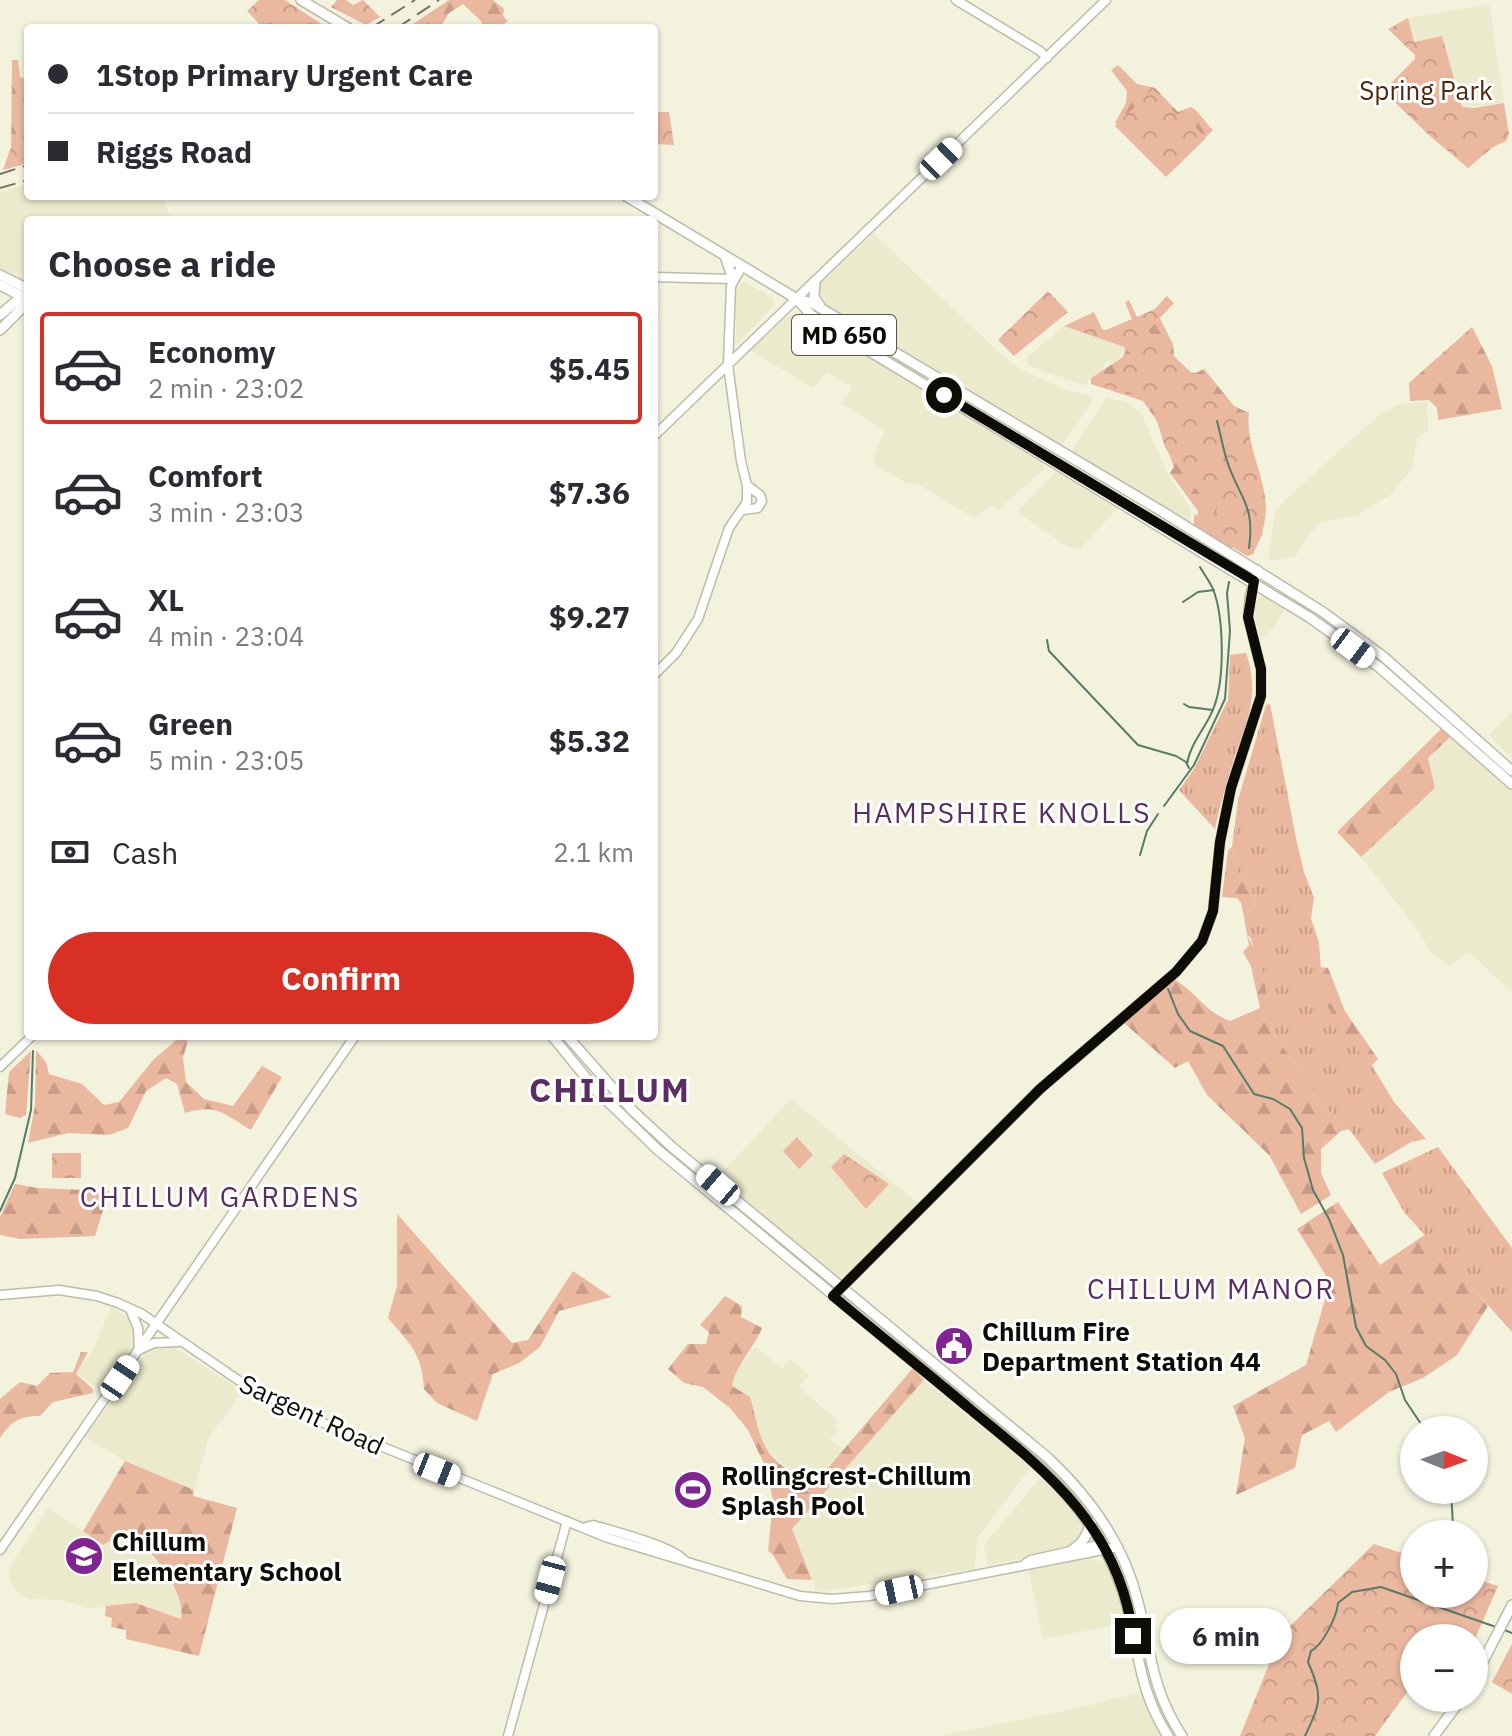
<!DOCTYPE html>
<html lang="en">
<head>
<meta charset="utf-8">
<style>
  :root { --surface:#fff; --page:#f7f7f7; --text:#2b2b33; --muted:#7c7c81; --line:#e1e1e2; --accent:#d93025 }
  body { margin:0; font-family:"IBM Plex Sans",sans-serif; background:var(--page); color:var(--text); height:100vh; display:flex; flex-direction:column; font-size:30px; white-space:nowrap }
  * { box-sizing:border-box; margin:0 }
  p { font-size:26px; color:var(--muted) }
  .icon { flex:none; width:44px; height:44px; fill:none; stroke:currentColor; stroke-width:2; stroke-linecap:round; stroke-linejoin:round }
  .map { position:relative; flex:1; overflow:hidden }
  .sheet { position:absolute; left:24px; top:216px; width:634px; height:824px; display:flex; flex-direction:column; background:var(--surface); border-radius:8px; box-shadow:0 2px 6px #0004 }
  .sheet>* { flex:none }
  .guide { position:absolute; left:24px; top:24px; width:634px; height:176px; border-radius:8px; box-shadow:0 2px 6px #0004; display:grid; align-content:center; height:176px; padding:0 24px; background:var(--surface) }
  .needle { width:52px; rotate:91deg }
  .tools { position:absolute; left:1400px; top:1416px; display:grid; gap:16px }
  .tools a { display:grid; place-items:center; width:88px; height:88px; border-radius:50%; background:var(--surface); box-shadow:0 2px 6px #0004; font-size:40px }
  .end { position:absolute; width:36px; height:36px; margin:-18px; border:10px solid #0d0c06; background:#fff; box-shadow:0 0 0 4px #fff }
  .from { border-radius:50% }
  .bubble { position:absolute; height:56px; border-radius:28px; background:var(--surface); box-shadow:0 2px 6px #0004; font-size:26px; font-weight:700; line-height:56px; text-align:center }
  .car { position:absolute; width:24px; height:48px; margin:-24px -12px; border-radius:10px; box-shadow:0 0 6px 2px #0007; background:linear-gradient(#fff 24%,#345 0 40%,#fff 0 76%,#345 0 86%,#fff 0) }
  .guide b { display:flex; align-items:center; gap:28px; height:76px; font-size:30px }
  .guide b+b { border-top:2px solid var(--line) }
  .guide i { width:20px; height:20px; background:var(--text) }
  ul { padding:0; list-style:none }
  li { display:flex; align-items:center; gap:24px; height:112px; margin:0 16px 12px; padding:0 8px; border:4px solid transparent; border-radius:8px }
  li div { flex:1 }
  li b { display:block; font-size:30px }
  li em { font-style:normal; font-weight:700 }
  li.on { border-color:var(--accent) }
  li>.icon { width:72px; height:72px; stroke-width:1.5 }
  h2 { padding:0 24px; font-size:36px; line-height:96px }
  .pay { display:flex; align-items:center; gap:20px; height:88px; padding:0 24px; font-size:30px }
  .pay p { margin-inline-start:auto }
  .action { display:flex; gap:16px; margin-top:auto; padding:16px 24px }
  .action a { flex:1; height:92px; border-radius:48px; background:var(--accent); color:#fff; font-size:32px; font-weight:700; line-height:92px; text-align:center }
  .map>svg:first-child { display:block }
  .built { fill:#ebeacd }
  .grass { fill:url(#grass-tufts) }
  .forest { fill:url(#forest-firs) }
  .park { fill:url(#park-crowns) }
  .garden { fill:#eab79f }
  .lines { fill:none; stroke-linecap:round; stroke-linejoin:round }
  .stream { stroke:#567b67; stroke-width:2 }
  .secondary-casing { stroke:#bdbca7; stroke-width:11 }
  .primary-casing { stroke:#bdbca7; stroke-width:12 }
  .secondary { stroke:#fff; stroke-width:8 }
  .primary { stroke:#fff; stroke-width:9 }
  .rail { stroke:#747366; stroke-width:2; stroke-dasharray:16 8; stroke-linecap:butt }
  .route { stroke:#0d0c06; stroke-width:10 }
  .labels { text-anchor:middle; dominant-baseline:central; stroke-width:6; stroke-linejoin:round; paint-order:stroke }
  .shield { fill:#fff; stroke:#565551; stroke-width:2 }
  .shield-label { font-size:24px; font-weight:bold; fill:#0d0c06 }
  .park-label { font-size:26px; fill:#54260a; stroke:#fff }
  .poi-label { font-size:26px; font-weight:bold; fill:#0d0c06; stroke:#fff; text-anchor:start }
  .street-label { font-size:26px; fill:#0d0c06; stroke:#fff }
  .neighbourhood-label { font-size:28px; letter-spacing:2px; fill:#5a2e63; stroke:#fff }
  .district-label { font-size:34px; font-weight:bold; letter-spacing:2px; fill:#5a2e63; stroke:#fff }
</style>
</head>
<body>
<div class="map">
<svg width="1512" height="1736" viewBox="0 0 1512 1736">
  <defs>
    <pattern id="grass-tufts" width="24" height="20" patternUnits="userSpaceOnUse" patternTransform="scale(2)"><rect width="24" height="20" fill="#eab79f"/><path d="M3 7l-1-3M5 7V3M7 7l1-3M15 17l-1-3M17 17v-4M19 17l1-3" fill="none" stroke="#c89c87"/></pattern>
    <pattern id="forest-firs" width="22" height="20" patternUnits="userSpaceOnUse" patternTransform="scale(2)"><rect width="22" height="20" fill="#eab79f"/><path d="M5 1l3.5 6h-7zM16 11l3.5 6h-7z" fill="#c89c87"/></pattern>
    <pattern id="park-crowns" width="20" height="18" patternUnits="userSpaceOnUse" patternTransform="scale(2)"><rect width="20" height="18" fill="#eab79f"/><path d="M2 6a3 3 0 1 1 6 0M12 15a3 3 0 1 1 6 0" fill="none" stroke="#c89c87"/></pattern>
  </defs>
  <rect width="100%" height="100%" fill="#f3f2dd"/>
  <g class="built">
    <path d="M1489,4l15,99 -42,4 -20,-71 -28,6 -6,-24z"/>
    <path d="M28,184v12h133l10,22 -7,2h-136v65l-28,-14v-79z"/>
    <path d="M874,234l130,123 19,14 44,19 24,6 1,6 -31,44 -243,-146 -2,-12z"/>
    <path d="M743,282l29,15 3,6 -37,41 -2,-2v-54z"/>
    <path d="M799,313l242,146 3,10 -46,41 -7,-5 -17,13 -58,-35 -8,1 -33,-19 -2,-8 12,-26 -43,-27 11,-17 -26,-15 -14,16 -63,-38 39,-34z"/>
    <path d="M1064,326l60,21 -4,10 -6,5 -8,-1 -5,10 -12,7 -2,8 -58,-20 -3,-8z"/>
    <path d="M1107,398l18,4 16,11 26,59 23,36v17l-116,-72v-5z"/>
    <path d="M1427,402l1,29 -10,5 -7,34 -21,25 -32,20 -36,7 -13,12 -14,23 -27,4 7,-47 9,-13 93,-84 20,-12z"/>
    <path d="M1056,472h7l56,34 -39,43 -12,-2 -51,-35z"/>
    <path d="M1268,596l18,9 -12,22 -14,13 -6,-31 4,-11z"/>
    <path d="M1512,712v46l-23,-23z"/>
    <path d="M1451,736l61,54v202l-43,-40 -19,14 -19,-14 -16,-26 -54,-69 74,-69 -7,-30z"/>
    <path d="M791,1099l128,105 -75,73 -12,-2 -115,-97z"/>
    <path d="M111,1307l19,11 6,9v19l-32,47 -27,-20 14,-19z"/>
    <path d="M169,1344l73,47 -34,48 -14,51 -69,-29 -40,-24 63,-87 4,-4z"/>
    <path d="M755,1346l27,22 9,-9 18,16 -10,12 39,34 -4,6 4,3 -8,9 13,11 -21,25 -8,3 -20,-4 -28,-25 -11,-28 -2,-14 -21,-21 2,-11z"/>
    <path d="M924,1380l107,87 -53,70 -4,32 -159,23 -1,-8 -22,-55z"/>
    <path d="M1041,1477l19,16 25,31v14l-9,9 -88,19 -4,-21z"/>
    <path d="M48,1508l55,37 26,-15 40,47 14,30 -2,12 -45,-16 -48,6 -26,-9 -34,-1 -13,-10 -5,-9 -1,-13z"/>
    <path d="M1088,1557l17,7 5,6 17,53 -84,16 -15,-71z"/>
    <path d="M1142,1692l22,44h-225l139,-28z"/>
  </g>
  <g class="grass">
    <path d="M1246,653c14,41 2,65 -11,103 -8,25 -15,48 -20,73l-36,-39 15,-21 34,-69 2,-45z"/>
    <path d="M1270,704l27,139 7,29 10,26 -3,20 8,25 2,27 35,79 12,10 26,43 32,37 -15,3 -36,22 -26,-35 -30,-27 -16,-27 -31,-43 -21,-94 -4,-3 -3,-18 10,-9 1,-7 -4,-15 -12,-10 -7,-29 6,-47 28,-95z"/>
    <path d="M1438,1147l74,101v84l-108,-120 -22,-39z"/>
  </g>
  <g class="forest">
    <path d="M449,0h44l11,9 -1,7 5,5 -9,7h-19l2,-6 -19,-18 -14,9 -9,15h-33z"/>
    <path d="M12,60h6l2,17 8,3v81l-17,-1z"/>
    <path d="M1118,65l19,19 18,4 23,24 13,-5c8,4 14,16 22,23l-45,44 -53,-51 11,-20 1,-12 -16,-21z"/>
    <path d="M1156,311l17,33 1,14 14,15h8l8,-4 30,37 13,6v21l17,90 -2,12 -9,19 -6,2 -52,-32 3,-13 -28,-38 4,-6 -17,-46 -14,-20 -52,-17v-6l32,-21 3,-13z"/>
    <path d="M1472,327l20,39 10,43 -64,11 -1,-12 -8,-8 -19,1 -1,-18z"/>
    <path d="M1442,728l9,8 -23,22 7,30 -74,69 -24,-25z"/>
    <path d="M1232,847l7,29 12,10 4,15 -1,7 -10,9 -3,-15 -4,-4 -15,-1 6,-47z"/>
    <path d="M1247,935l15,31 10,66 31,43 16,27 30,27 -8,2 -20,18v24l10,22 -30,19 -32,-59 -62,-60 -19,-34 -13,7 -51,-45 50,-44c24,15 30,32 56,42l30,-13 -9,-42 -8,-14 6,-7z"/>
    <path d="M1321,967l7,1 17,43 33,48 -6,6 -16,-16 -29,-43 -10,-34z"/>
    <path d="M181,1036h8l-6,22 3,24 18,17 29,7 29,-40 20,11 -31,53c-27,-16 -34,-27 -66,-17l-8,-29 -11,-6 -20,13 -18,37 -19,7 -41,-2 -40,10 7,-38 1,-55 10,12 3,12 33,10 22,21 15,-3 35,-43z"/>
    <path d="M31,1051l-5,64 -6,3 -15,-4 4,-42z"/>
    <path d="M15,1184l23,4 71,3 -14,45 -75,3 -20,-4v-18z"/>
    <path d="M1338,1202l42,63 46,-31 62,72 -31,49 -34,23 -34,14 -53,40 -7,-11 -27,14 -7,33 -59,27 9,-57 -12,-32 73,-41 24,-83 -33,-53z"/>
    <path d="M397,1214l115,129 16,-3 45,-69 38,26 -52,14 -19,36 -21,16 -26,11 -16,47 -40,-18 -13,-14c-2,-36 -14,-45 -36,-71l9,-32z"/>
    <path d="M725,1296l17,10 -1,11 21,11c-8,20 -26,37 -30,58l18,11c5,16 7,33 15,49 9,18 36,37 57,29l91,-107 11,12 -132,149 20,51 -25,-1 -14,-24 -5,-4 5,-50 -6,-31 -19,-40 -18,-22 -27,-21 -19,-4 -16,-14 20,-25h18l3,-12 -9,-7z"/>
    <path d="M81,1352h7l-12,22 17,15v4l-40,9 -13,14c-20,0 -29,5 -40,22v-39l20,-17 17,4 13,-13 23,-1z"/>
    <path d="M125,1461l69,29 -1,6 44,12 -38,148 -73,-17v-9l-15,-3 1,-9 -7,-2 1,-10 30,-3 45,16c6,-28 -32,-70 -52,-89l-26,15 -20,-14z"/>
  </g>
  <g class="park">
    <path d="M259,0h26l43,28h-65l-16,-17z"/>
    <path d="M337,0h9l7,5 10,-5 17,17 -14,8 -35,-18z"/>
    <path d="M1408,18l6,24 28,-6 20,71 12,1 30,-5 5,32 -3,6 -13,6 -25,21 -38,-32 -47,-45 32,-32v-4l-27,-26z"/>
    <path d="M25,86l3,1v76l-25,7 13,-37z"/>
    <path d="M1153,89l24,26 4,-3 25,26 -40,39 -51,-51z"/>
    <path d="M654,112h15l5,33 -20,-1z"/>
    <path d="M1048,291l20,21 -54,44 -16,-16z"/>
    <path d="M1167,296l7,7 -26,28 85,82 16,-1c-5,40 28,81 13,118l-4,-1 -5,18 -9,-5 -2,3 -5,-3 -5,7 -38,-23v-12l9,6 10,-3 4,-8 -2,-7 -14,-7 -29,-36 -7,-12 -10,-33 -7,-11 -13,-9 -32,-8 29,-31 -8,-8 -60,-21 30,-14 8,17 4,1 26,-11 -7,-17 4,-2 8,17 18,-8z"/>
    <rect x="52" y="1153" width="29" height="25"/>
    <path d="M844,1154l45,30 -23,25 -35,-42z"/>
    <path d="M1374,1544l40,13v37h60v-16l24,8 -24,55v-3h-60v45l-39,53h-135l34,-84 -21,-19 3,-5 21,18 6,-13z"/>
    <path d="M1512,1644v50l-20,-12z"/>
  </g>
  <g class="garden">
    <path d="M1419,67l5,1 11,25c-13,13 -28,9 -35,-7z"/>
    <path d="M1044,312l6,11 -32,28 -8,-8 19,-20z"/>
    <path d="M797,1137l16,18 -14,14 -16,-18z"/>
  </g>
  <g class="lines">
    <g class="stream">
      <path d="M1217,421c4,14 6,29 11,43 13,36 27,42 21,84"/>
      <path d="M1183,602l15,-10 16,-2"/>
      <path d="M1047,640l2,11 89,94 38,11 10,6 3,6"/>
      <path d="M1184,704l5,3 24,3"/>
      <path d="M1187,764c3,-21 20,-37 27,-57 11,-29 10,-90 -1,-118 -3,-7 -9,-15 -13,-22"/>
      <path d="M1164,806l30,-41 31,-66 5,-68 -3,-38 2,-11"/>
      <path d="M1140,855l7,-24 11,-17"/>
      <path d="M1168,989l10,25 12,17 33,15 31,48 19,5 17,10 12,19 2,30 9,32 16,29 14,36 13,72 10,19 19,14 11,14 9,26 20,30"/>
      <path d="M0,1211l15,-33 16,-68 2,-59"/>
      <path d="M1451,1490l2,36"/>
      <path d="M1439,1607l5,-13"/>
      <path d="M1502,1629l10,4"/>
      <path d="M1305,1736c16,-34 18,-39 3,-74l3,-11c12,-6 26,-35 27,-48l14,-11 29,-5 115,40"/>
    </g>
    <g class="secondary-casing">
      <g id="secondary">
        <path d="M956,0l84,51 7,7"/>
        <path d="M654,277l79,2"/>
        <path d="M654,436l452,-436"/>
        <path d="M743,510l15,-2 4,-7 -2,-6 -12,-9"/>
        <path d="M654,675l22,-22 22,-34 31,-91 18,-26v-16l-6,-25 -13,-96 3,-79 11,-20"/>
        <path d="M0,1067l32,-31"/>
        <path d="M0,1295l59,-5 38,6 21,7 24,11 96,66 63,34 307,124 192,58 32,3 37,-3 249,-49"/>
        <path d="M833,1296l207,-207 136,-117 26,-31 11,-30 7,-69 11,-54 30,-92v-27l-13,-52 2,-22 8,-25"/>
        <path d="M130,1309l8,19 1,22"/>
        <path d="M139,1350l15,-7 25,-1"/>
        <path d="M586,1527l7,-2c20,6 79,21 91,35"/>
        <path d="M0,1550l355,-514"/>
        <path d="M1026,1563l5,-3 67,-15"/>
        <path d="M508,1736l59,-215"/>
      </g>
    </g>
    <g class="primary-casing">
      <g id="primary">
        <path d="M301,0l47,28"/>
        <path d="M626,196l171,103 15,4 346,206 165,103 61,45 128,114"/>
        <path d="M725,256l8,23"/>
        <path d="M0,275l28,14"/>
        <path d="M815,281l-1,16 6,9"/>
        <path d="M0,285l25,13"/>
        <path d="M797,299l14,16 20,13 478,289 70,50 133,117"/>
        <path d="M0,315l28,-24"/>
        <path d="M0,330l28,-28"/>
        <path d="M552,1036l45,55 61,59 371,307c49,44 85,92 100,157 11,47 12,80 39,122"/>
        <path d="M567,1036l66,75 39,36 375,310c43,40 77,87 91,145 13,50 14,89 44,134"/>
        <path d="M1069,1552c13,-8 17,-14 22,-29"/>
        <path d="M1474,1679l38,-74"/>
        <path d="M1434,1736l28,-38"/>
      </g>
    </g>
    <use href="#secondary" class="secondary"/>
    <use href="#primary" class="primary"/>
    <g class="rail">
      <path d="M371,28l44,-28"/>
      <path d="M397,28l42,-28"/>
      <path d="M0,174l28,-9"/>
      <path d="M0,188l28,-8"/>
    </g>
  </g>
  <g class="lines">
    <path class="route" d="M944,395l310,186 -6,36 13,52v27l-30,92 -11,54 -7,69 -11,30 -26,31 -136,117 -207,207c45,38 92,75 137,113 79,64 149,119 163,227"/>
  </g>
  <defs>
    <g id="civic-disc" transform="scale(2)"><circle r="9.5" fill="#802491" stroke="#fff"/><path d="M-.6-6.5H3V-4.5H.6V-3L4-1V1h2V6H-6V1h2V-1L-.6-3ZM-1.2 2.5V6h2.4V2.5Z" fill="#fff"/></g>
    <g id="stadium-disc" transform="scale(2)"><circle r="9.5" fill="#802491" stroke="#fff"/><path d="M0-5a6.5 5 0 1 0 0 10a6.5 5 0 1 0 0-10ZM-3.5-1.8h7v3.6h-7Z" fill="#fff"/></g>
    <g id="school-disc" transform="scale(2)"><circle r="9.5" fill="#802491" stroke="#fff"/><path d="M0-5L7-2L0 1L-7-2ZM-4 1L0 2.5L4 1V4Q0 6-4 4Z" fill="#fff"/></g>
  </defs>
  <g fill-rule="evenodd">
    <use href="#civic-disc" x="954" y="1346"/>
    <use href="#stadium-disc" x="693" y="1490"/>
    <use href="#school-disc" x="84" y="1556"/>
  </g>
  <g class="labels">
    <rect class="shield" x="792" y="315" width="104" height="40" rx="6"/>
    <g class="shield-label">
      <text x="844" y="335">MD 650</text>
    </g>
    <g class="park-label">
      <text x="1426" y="90">Spring Park</text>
    </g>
    <g class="poi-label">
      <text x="982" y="1331">Chillum Fire<tspan x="982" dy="30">Department Station 44</tspan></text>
      <text x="721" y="1475">Rollingcrest-Chillum<tspan x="721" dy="30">Splash Pool</tspan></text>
      <text x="112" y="1541">Chillum<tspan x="112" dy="30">Elementary School</tspan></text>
    </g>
    <g class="street-label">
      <text transform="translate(312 1414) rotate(25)">Sargent Road</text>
    </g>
    <g class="neighbourhood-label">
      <text x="1002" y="812">HAMPSHIRE KNOLLS</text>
      <text x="220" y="1196">CHILLUM GARDENS</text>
      <text x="1211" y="1288">CHILLUM MANOR</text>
    </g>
    <g class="district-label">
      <text x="610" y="1089">CHILLUM</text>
    </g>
  </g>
</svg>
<div class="tools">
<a><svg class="needle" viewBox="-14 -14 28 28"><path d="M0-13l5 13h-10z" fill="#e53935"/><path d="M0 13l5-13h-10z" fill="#7c7c81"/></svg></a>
<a>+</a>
<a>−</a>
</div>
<i class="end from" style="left:944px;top:395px"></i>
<i class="end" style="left:1133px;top:1636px"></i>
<div class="bubble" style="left:1160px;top:1608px;width:132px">6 min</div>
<i class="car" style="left:941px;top:159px;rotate:46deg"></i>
<i class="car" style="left:1353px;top:648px;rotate:127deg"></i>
<i class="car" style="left:718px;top:1185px;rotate:310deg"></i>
<i class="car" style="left:120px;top:1378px;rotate:34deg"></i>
<i class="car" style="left:437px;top:1470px;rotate:112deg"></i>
<i class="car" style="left:550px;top:1580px;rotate:195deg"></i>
<i class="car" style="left:899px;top:1590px;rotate:258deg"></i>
<div class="guide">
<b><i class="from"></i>1Stop Primary Urgent Care</b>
<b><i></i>Riggs Road</b>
</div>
<section class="sheet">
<h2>Choose a ride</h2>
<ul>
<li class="on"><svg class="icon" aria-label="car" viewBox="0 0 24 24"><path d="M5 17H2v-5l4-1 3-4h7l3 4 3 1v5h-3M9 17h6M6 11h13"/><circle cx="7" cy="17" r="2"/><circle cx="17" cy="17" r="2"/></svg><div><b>Economy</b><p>2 min · 23:02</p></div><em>$5.45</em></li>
<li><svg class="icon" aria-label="car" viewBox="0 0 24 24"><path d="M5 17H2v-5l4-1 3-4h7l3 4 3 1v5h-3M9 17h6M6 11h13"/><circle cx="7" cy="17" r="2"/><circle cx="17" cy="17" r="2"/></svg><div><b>Comfort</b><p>3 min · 23:03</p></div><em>$7.36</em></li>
<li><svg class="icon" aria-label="car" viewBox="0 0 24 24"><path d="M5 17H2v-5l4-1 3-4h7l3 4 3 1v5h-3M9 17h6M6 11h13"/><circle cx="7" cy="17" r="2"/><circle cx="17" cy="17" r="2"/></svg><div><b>XL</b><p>4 min · 23:04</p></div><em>$9.27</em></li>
<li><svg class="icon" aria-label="car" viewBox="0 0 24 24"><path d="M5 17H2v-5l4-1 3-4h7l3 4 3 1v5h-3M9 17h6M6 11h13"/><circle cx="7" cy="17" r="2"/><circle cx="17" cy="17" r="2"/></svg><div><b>Green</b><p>5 min · 23:05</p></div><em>$5.32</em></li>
</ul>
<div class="pay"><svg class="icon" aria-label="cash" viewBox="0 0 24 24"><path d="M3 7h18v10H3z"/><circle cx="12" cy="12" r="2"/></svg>Cash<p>2.1 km</p></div>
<div class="action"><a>Confirm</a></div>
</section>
</div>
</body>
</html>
